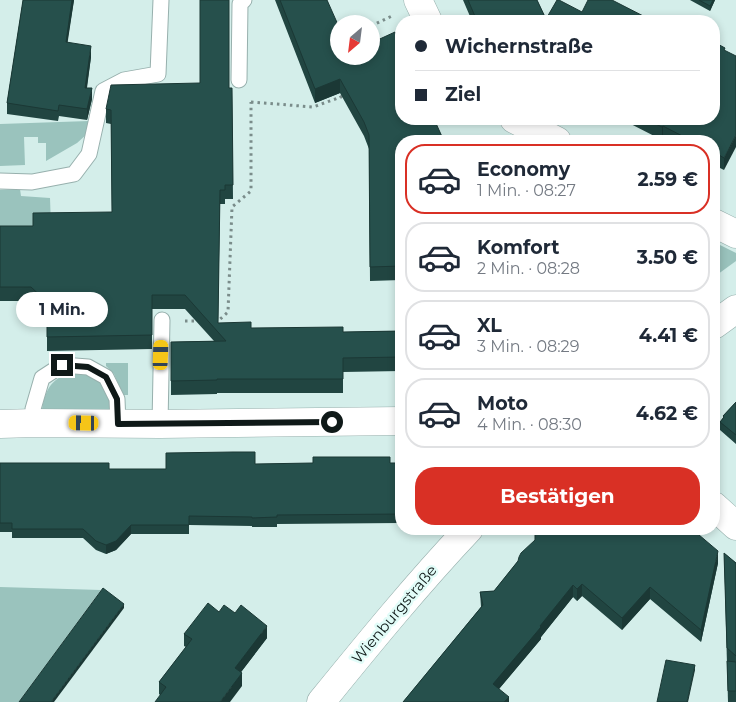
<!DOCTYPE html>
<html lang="de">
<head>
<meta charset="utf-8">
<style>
  :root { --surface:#fff; --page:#f2f2f3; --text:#1f2937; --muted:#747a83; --line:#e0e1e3; --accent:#d93025 }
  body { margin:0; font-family:Montserrat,sans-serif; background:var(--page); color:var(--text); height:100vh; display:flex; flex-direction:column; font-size:19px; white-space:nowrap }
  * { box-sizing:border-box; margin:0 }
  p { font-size:16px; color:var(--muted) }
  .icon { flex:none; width:28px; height:28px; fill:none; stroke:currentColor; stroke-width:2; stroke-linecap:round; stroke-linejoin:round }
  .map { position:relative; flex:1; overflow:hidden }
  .panel { position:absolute; left:395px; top:135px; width:325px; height:400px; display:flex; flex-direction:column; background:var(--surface); border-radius:20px; box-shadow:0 2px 8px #0003 }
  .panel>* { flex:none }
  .guide { position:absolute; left:395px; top:15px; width:325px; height:110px; border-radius:20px; box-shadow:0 2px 8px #0003; display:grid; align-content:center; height:110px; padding:0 20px; background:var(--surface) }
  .needle { width:32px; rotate:208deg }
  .controls { position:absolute; left:330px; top:15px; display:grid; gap:10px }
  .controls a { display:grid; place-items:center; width:50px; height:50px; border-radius:50%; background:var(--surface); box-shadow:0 2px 8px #0003; font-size:25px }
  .end { position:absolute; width:22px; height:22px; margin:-11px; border:6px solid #0f1918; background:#fff; box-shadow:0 0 0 2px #fff }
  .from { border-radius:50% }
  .bubble { position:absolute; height:35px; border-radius:18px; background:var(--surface); box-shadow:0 2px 8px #0003; font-size:16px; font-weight:700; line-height:35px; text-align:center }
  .car { position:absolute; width:15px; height:30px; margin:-15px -8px; border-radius:6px; box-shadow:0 0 4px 1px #0007; background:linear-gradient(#f5c518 24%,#345 0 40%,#f5c518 0 76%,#345 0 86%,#f5c518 0) }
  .guide b { display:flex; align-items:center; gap:18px; height:48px; font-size:19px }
  .guide b+b { border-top:1px solid var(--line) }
  .guide i { width:12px; height:12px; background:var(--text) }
  ul { padding:9px 0 0; list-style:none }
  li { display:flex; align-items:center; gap:15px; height:70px; margin:0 10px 8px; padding:0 10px; border:2px solid var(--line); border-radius:20px }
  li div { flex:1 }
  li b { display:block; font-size:19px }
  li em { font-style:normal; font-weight:700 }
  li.active { border-color:var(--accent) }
  li>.icon { width:45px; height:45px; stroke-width:1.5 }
  .cta { display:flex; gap:10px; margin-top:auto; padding:10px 20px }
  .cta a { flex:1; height:58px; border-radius:20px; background:var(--accent); color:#fff; font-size:20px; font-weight:700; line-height:58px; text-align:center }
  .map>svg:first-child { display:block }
  .green { fill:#9ac3bd }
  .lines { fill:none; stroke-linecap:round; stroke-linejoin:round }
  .lane-casing { stroke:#97b0ad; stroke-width:17 }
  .street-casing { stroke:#97b0ad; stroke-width:29 }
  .secondary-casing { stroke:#97b0ad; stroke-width:29 }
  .path { stroke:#7a8c8a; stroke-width:3; stroke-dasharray:2.5 4; stroke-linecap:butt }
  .lane { stroke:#fff; stroke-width:15 }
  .street { stroke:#fff; stroke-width:28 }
  .secondary { stroke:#fff; stroke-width:28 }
  .wall { fill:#214541 }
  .shaded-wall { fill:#1b3835 }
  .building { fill:#26504c; stroke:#1b3835 }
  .route { stroke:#0f1918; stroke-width:6 }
  .labels { text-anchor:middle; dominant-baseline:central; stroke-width:5; stroke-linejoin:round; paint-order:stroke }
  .street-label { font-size:15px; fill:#0f1918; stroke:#e1fcf8 }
</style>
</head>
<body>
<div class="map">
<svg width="736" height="702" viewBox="0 0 736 702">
  <rect width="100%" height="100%" fill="#d4eeea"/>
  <g class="green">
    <path d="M89,121l-2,13 -10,9 -31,18v-18h-8v-6h-14l1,28 -25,1v-42z"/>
    <path d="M20,189l1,7 29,2 1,28 -51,12v-48z"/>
    <path d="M714,242l22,11v8l-22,16z"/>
    <path d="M106,363h22v32h-5l-9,-21 -8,-8z"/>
    <path d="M73,371c15,2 34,11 38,27 1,4 0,9 0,13l-69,-2c4,-22 10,-30 31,-38z"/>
    <path d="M0,587l101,3 -82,112h-19z"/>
  </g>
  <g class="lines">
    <g class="lane-casing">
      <g id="lane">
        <path d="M239,80l1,-76 4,-4"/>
        <path d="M0,181l32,1 42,-8 15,-20 14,-63 21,-11 34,-6 3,-74"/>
        <path d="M34,423l-1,-14 9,-31 20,-13 26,2 18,10 11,22 1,25"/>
        <path d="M160,424l2,-104"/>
      </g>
    </g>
    <g class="street-casing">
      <g id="street">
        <path d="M418,0l10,21"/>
        <path d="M514,119l43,22"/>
        <path d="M714,223l22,11"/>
        <path d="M0,424l34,-1 126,1 241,-3"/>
        <path d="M714,506l22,20"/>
      </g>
    </g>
    <g class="secondary-casing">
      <g id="secondary">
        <path d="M714,325l22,-16"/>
        <path d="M321,702c48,-59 96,-118 148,-173"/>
      </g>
    </g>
    <g class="path">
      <path d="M371,26l23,-11"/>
      <path d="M251,102l62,5 28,-10 -2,-3"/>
      <path d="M185,321h13"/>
      <path d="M215,322h2l11,-10 4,-105 19,-16v-89"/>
    </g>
    <use href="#lane" class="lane"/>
    <use href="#street" class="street"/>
    <use href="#secondary" class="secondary"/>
  </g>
  <g class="wall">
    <path d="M23,0h51l-7,43 24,14 -4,31 5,11 -5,21 -28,-4 -1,5 -51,-7v-11z"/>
    <path d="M275,0h52l12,56 62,63v161l-31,1 -1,-132 -5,-13 -24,-43 -25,10z"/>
    <path d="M463,0h74l9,19 36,-7 71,9h-181z"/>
    <path d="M690,0h25l-5,11z"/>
    <path d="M725,48l-1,122 -10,-5v-24h-47l-4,-2 -1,1 -41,-21h93z"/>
    <path d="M229,88h3l1,111h-8v5h-5l-2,119 33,5 92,4 58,-1v40l-58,1v21h-126v1l-46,1v-53l43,-1 -29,-32h-33v40l-105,2v-35l-16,-15h-31v-75h33l79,-14 -1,-88 -5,-1v-14z"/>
    <path d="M736,402v42l-16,-14v-8l3,-4v-2z"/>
    <path d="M0,463l109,6h57l89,-5 146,-1v60l-124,1v3h-25v-1l-63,-1v9h-58l-15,16 -10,4 -10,-4 -13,-12h-71v-6h-12z"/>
    <path d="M724,553l12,10v139h-8z"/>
    <path d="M518,561l200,2 -17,79 -51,-43 -28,31 -40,-34 -5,5 -4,-4 -32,40v2l-42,50 10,13h-106l78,-95 -1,-15 14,-1z"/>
    <path d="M219,612l48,26 -26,34 1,14 -82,9 -1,-1v-12l27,-35 -2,-1v-12z"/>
  </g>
  <g class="shaded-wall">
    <path d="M72,0h2l-8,53v-11z"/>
    <path d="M713,0h2l-5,11v-5z"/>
    <path d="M91,46v11l-6,42v-11z"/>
    <path d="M340,79v14l-25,10v-14z"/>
    <path d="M92,88v11l-5,21v-11z"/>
    <path d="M663,126v13l-1,1v-13z"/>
    <path d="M736,135v12l-12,23v-12z"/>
    <path d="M131,525v9l-15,16 -10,4v-9z"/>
    <path d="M718,551v12l-17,79v-12z"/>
    <path d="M582,584v12l-5,5v-12z"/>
    <path d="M573,585v12l-32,40v2l-48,57v-12z"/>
    <path d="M650,587v12l-28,31v-12z"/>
    <path d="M124,604v4l-70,94h-3z"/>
    <path d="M267,626v12l-32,42v-12z"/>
    <path d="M695,665v5l-7,32h-1z"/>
    <path d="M242,673v13l-12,16h-10z"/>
    <path d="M509,697v5h-5z"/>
  </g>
  <g class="building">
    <path d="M23,0h49l-6,42 25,4 -6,42h7l-5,21 -28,-4 -1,6 -51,-8z"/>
    <path d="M200,0h29v88h3l1,97h-8v5h-5l-2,133 33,-1v6l92,-1v5l58,-1v26l-58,1v21h-126v1l-46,1v-39l55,-1 -41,-46h-33v40l-105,2v-35l-16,-15h-31v-61h33v-13l79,-1 -1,-102 -5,-1 5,-24 89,-2z"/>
    <path d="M280,0h47l12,27v29h32v-13l24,-11 6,10v77h33l10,22h-43v125l-31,1 -1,-132 -5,-13 -24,-43 -25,10z"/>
    <path d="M468,0h69l9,19 11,-19h2l23,12 6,-12h24l41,21h-176z"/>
    <path d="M699,0h14l-3,6z"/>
    <path d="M714,42l11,6 -1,2 12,6v79l-12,23 -10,-6v-11h-22l-29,-15 -1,1 -17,-8h69z"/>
    <path d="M736,402v33l-16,-13 4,-5 -1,-1z"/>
    <path d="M233,452h22v12l58,-1v-6h77v6h11v51l-124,1v2l-25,1v-1l-63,-1v9h-58l-15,16 -10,4 -10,-4 -13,-12h-71v-6h-12v-60h109v6h57v-16z"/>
    <path d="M535,529h157l26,22 -17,79 -51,-43 -28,31 -40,-34 -5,5 -4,-4 -33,41 1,1 -48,57 16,13 -5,5h-101l80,-97 -3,-13 14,-1 24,-30 1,-4 2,-4 14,-13z"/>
    <path d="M724,553l12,10v93l-9,-8z"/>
    <path d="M103,588l21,16 -73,98h-32z"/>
    <path d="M208,603l11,9 5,-7 11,8 6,-8 26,21 -32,42 7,5 -22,29h-65l11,-15 -7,-5 33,-43 -8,-5z"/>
    <path d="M666,660l29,5 -8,37h-30z"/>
    <path d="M727,661l9,1v29h-8z"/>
  </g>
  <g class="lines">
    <path class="route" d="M62,365l26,2 18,10 11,22 1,25 214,-2"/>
  </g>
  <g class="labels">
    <g class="street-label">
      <text transform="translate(394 614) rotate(-50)">Wienburgstraße</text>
    </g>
  </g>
</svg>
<div class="controls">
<a><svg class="needle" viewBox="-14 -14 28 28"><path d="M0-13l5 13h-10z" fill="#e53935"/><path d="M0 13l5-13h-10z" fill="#747a83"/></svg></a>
</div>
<i class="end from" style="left:332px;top:422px"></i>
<i class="end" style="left:62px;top:365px"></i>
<div class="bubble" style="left:16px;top:292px;width:92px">1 Min.</div>
<i class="car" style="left:161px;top:355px;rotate:2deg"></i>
<i class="car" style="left:84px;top:423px;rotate:271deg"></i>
<div class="guide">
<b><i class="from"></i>Wichernstraße</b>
<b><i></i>Ziel</b>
</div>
<section class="panel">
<ul>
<li class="active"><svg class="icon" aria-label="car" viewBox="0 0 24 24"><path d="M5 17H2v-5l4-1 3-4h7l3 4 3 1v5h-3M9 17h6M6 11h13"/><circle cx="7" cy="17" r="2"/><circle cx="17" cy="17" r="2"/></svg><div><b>Economy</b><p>1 Min. · 08:27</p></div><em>2.59 €</em></li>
<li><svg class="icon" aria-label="car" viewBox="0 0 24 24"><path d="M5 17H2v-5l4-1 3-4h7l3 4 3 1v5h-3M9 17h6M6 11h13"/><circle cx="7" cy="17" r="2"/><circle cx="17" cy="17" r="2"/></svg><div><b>Komfort</b><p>2 Min. · 08:28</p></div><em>3.50 €</em></li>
<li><svg class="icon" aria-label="car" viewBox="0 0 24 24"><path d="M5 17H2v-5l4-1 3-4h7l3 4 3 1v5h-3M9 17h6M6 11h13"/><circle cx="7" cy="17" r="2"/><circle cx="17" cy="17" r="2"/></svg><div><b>XL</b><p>3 Min. · 08:29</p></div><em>4.41 €</em></li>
<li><svg class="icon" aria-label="car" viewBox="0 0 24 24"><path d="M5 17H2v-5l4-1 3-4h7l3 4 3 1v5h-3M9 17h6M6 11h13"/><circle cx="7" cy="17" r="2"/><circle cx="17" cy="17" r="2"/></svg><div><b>Moto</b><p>4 Min. · 08:30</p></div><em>4.62 €</em></li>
</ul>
<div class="cta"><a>Bestätigen</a></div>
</section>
</div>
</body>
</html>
